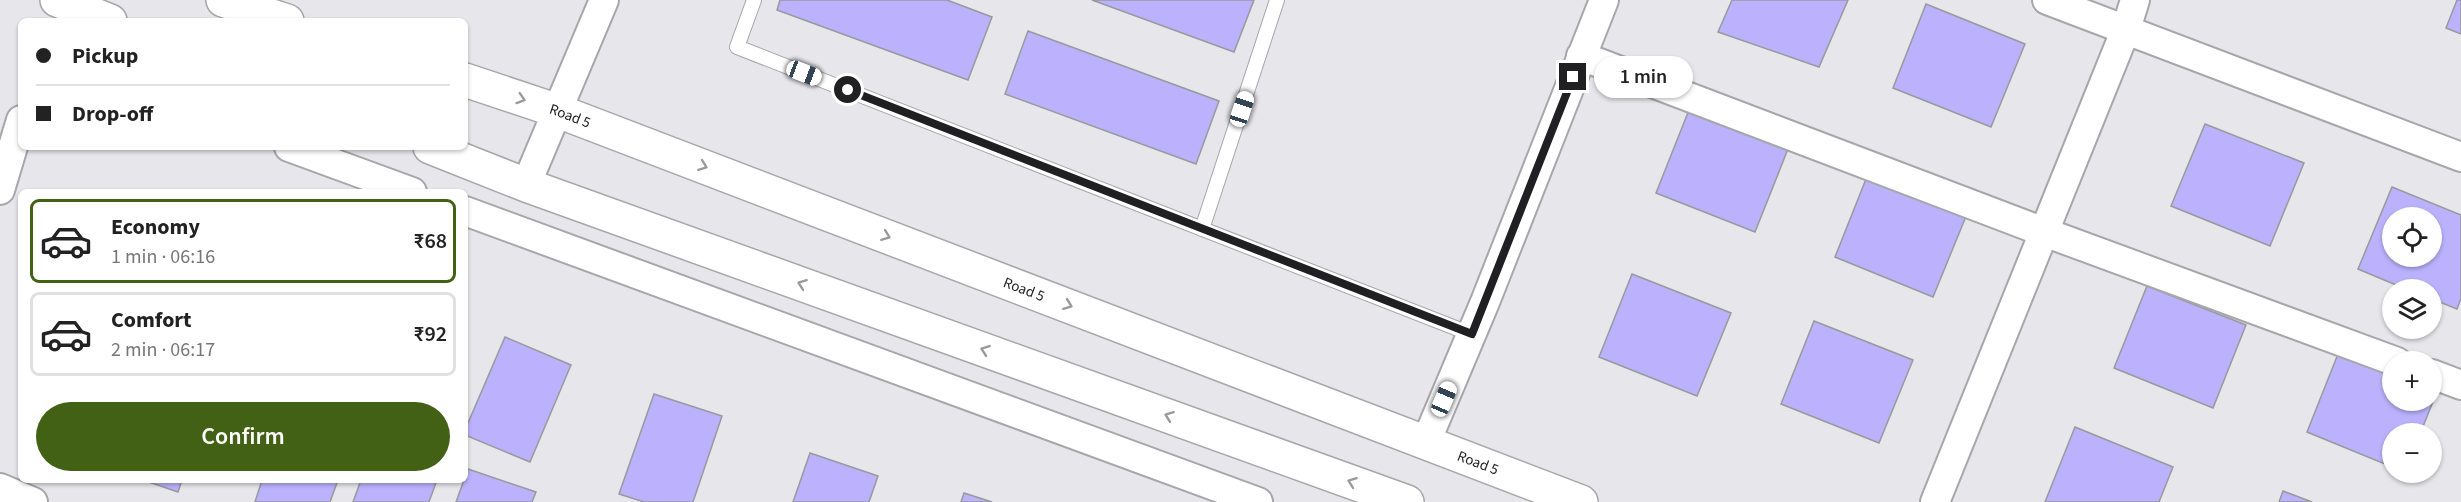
<!DOCTYPE html>
<html lang="en">
<head>
<meta charset="utf-8">
<style>
  :root { --surface:#fff; --page:#f6f6f6; --text:#222; --muted:#767676; --line:#e0e0e0; --accent:#426115 }
  body { margin:0; font-family:"Source Sans 3",sans-serif; background:var(--page); color:var(--text); height:100vh; display:flex; flex-direction:column; font-size:22px; white-space:nowrap }
  * { box-sizing:border-box; margin:0 }
  p { font-size:20px; color:var(--muted) }
  .icon { flex:none; width:33px; height:33px; fill:none; stroke:currentColor; stroke-width:2; stroke-linecap:round; stroke-linejoin:round }
  .map { position:relative; flex:1; overflow:hidden }
  .panel { position:absolute; left:18px; top:189px; width:450px; height:294px; display:flex; flex-direction:column; background:var(--surface); border-radius:9px; box-shadow:0 2px 4px #0004 }
  .panel>* { flex:none }
  .guide { position:absolute; left:18px; top:18px; width:450px; height:132px; border-radius:9px; box-shadow:0 2px 4px #0004; display:grid; align-content:center; height:132px; padding:0 18px; background:var(--surface) }
  .buttons { position:absolute; left:2382px; top:207px; display:grid; gap:12px }
  .buttons a { display:grid; place-items:center; width:60px; height:60px; border-radius:50%; background:var(--surface); box-shadow:0 2px 4px #0004; font-size:30px }
  .end { position:absolute; width:27px; height:27px; margin:-14px; border:8px solid #201f21; background:#fff; box-shadow:0 0 0 3px #fff }
  .from { border-radius:50% }
  .bubble { position:absolute; height:42px; border-radius:21px; background:var(--surface); box-shadow:0 2px 4px #0004; font-size:20px; font-weight:600; line-height:42px; text-align:center }
  .car { position:absolute; width:18px; height:36px; margin:-18px -9px; border-radius:8px; box-shadow:0 0 4px 2px #0007; background:linear-gradient(#fff 24%,#345 0 40%,#fff 0 76%,#345 0 86%,#fff 0) }
  .guide b { display:flex; align-items:center; gap:21px; height:57px; font-size:22px }
  .guide b+b { border-top:2px solid var(--line) }
  .guide i { width:15px; height:15px; background:var(--text) }
  ul { padding:10px 0 0; list-style:none }
  li { display:flex; align-items:center; gap:18px; height:84px; margin:0 12px 9px; padding:0 6px; border:3px solid var(--line); border-radius:9px }
  li div { flex:1 }
  li b { display:block; font-size:22px }
  li em { font-style:normal; font-weight:600 }
  li.selected { border-color:var(--accent) }
  li>.icon { width:54px; height:54px; stroke-width:1.5 }
  .button { display:flex; gap:12px; margin-top:auto; padding:12px 18px }
  .button a { flex:1; height:69px; border-radius:36px; background:var(--accent); color:#fff; font-size:24px; font-weight:600; line-height:69px; text-align:center }
  .map>svg:first-child { display:block }
  .building { fill:#bbb1fd; stroke:#99999d; stroke-width:1.5; fill-rule:evenodd }
  .lines { fill:none; stroke-linecap:round; stroke-linejoin:round }
  .lane-casing { stroke:#a6a6ab; stroke-width:16 }
  .street-casing { stroke:#a6a6ab; stroke-width:32 }
  .secondary-casing { stroke:#a6a6ab; stroke-width:36 }
  .lane { stroke:#fff; stroke-width:14 }
  .street { stroke:#fff; stroke-width:28 }
  .secondary { stroke:#fff; stroke-width:33 }
  .oneway { stroke:#9b9a9b }
  .route { stroke:#201f21; stroke-width:8 }
  .labels { text-anchor:middle; dominant-baseline:central; stroke-width:4.5; stroke-linejoin:round; paint-order:stroke }
  .street-label { font-size:15px; fill:#201f21; stroke:#f4f3f8 }
</style>
</head>
<body>
<div class="map">
<svg width="2461" height="502" viewBox="0 0 2461 502">
  <rect width="100%" height="100%" fill="#e7e6eb"/>
  <g class="building">
    <path d="M780,0h167l45,17 -24,63 -191,-70z"/>
    <path d="M1092,0h162l-20,52z"/>
    <path d="M1732,0h116l-29,67 -101,-35z"/>
    <path d="M2457,0h4v34l-15,-6z"/>
    <path d="M1926,4l99,40 -34,83 -98,-39z"/>
    <path d="M1028,31l191,70 -23,63 -191,-70z"/>
    <path d="M1689,110l99,39 -33,83 -99,-39z"/>
    <path d="M2205,124l99,39 -34,83 -99,-40z"/>
    <path d="M1868,174l99,40 -34,83 -98,-40z"/>
    <path d="M2392,187l69,28v83l-4,11 -25,-10v-9h-24l-50,-21zM2392,218h40v38h-40z"/>
    <path d="M1632,274l99,39 -34,83 -98,-39z"/>
    <path d="M2147,286l99,39 -33,83 -99,-40z"/>
    <path d="M1814,321l99,39 -34,83 -98,-39z"/>
    <path d="M505,337l66,28 -41,97 -65,-27v-5z"/>
    <path d="M2340,349l52,21v30h40v-14l6,3 -18,45h-28v33l-85,-35z"/>
    <path d="M654,394l68,22 -29,86h-49l-25,-8z"/>
    <path d="M2075,427l98,40 -14,35h-114z"/>
    <path d="M810,453l68,23 -9,26h-76z"/>
    <path d="M468,469l68,23 -4,10h-76z"/>
    <path d="M143,480h39l-4,12z"/>
    <path d="M262,480h76l-8,22h-75z"/>
    <path d="M361,480h76l-8,22h-76z"/>
    <path d="M2283,491l29,11h-33z"/>
    <path d="M964,493l28,9h-31z"/>
  </g>
  <g class="lines">
    <g class="lane-casing">
      <g id="lane">
        <path d="M754,0l-17,47 734,287"/>
        <path d="M1202,229l75,-229"/>
      </g>
    </g>
    <g class="street-casing">
      <g id="street">
        <path d="M2047,0l414,157"/>
        <path d="M1581,56l463,176 353,130"/>
        <path d="M289,147l123,45"/>
        <path d="M526,185l78,-185"/>
        <path d="M0,190l21,-70"/>
        <path d="M465,211l793,291"/>
        <path d="M2432,374l29,11"/>
        <path d="M1426,442l59,-140 119,-302"/>
        <path d="M0,488l33,14"/>
        <path d="M1935,502l191,-473 9,-29"/>
      </g>
    </g>
    <g class="secondary-casing">
      <g id="secondary">
        <path d="M57,0l53,21"/>
        <path d="M223,0l64,21"/>
        <path id="s1" d="M465,80l93,31 1023,391"/>
        <path d="M430,147l96,38 881,317"/>
      </g>
    </g>
    <use href="#lane" class="lane"/>
    <use href="#street" class="street"/>
    <use href="#secondary" class="secondary"/>
  </g>
  <defs><path id="oneway-chevron" d="M-2-3.5L2.5 0L-2 3.5" fill="none" stroke-width="1.6" stroke-linecap="round" stroke-linejoin="round" transform="scale(1.5)"/></defs>
  <g class="oneway">
    <use href="#oneway-chevron" transform="translate(521 99) rotate(18)"/>
    <use href="#oneway-chevron" transform="translate(703 166) rotate(21)"/>
    <use href="#oneway-chevron" transform="translate(886 236) rotate(21)"/>
    <use href="#oneway-chevron" transform="translate(802 284) rotate(-160)"/>
    <use href="#oneway-chevron" transform="translate(1068 305) rotate(21)"/>
    <use href="#oneway-chevron" transform="translate(985 350) rotate(-160)"/>
    <use href="#oneway-chevron" transform="translate(1169 416) rotate(-160)"/>
    <use href="#oneway-chevron" transform="translate(1352 482) rotate(-160)"/>
  </g>
  <g class="lines">
    <path class="route" d="M848,90l624,244 101,-257"/>
  </g>
  <g class="labels">
    <g class="street-label">
      <text stroke="none"><textPath href="#s1" startOffset="111">Road 5</textPath></text>
      <text stroke="none"><textPath href="#s1" startOffset="597">Road 5</textPath></text>
      <text stroke="none"><textPath href="#s1" startOffset="1083">Road 5</textPath></text>
    </g>
  </g>
</svg>
<div class="buttons">
<a><svg class="icon" aria-label="locate" viewBox="0 0 24 24"><circle cx="12" cy="12" r="6"/><path d="M12 2v4M12 18v4M2 12h4M18 12h4"/></svg></a>
<a><svg class="icon" aria-label="layers" viewBox="0 0 24 24"><path d="M12 4l9 5-9 5-9-5zM3 14l9 5 9-5"/></svg></a>
<a>+</a>
<a>−</a>
</div>
<i class="end from" style="left:848px;top:90px"></i>
<i class="end" style="left:1573px;top:77px"></i>
<div class="bubble" style="left:1594px;top:56px;width:99px">1 min</div>
<i class="car" style="left:804px;top:73px;rotate:111deg"></i>
<i class="car" style="left:1242px;top:109px;rotate:18deg"></i>
<i class="car" style="left:1444px;top:399px;rotate:23deg"></i>
<div class="guide">
<b><i class="from"></i>Pickup</b>
<b><i></i>Drop-off</b>
</div>
<section class="panel">
<ul>
<li class="selected"><svg class="icon" aria-label="car" viewBox="0 0 24 24"><path d="M5 17H2v-5l4-1 3-4h7l3 4 3 1v5h-3M9 17h6M6 11h13"/><circle cx="7" cy="17" r="2"/><circle cx="17" cy="17" r="2"/></svg><div><b>Economy</b><p>1 min · 06:16</p></div><em>₹68</em></li>
<li><svg class="icon" aria-label="car" viewBox="0 0 24 24"><path d="M5 17H2v-5l4-1 3-4h7l3 4 3 1v5h-3M9 17h6M6 11h13"/><circle cx="7" cy="17" r="2"/><circle cx="17" cy="17" r="2"/></svg><div><b>Comfort</b><p>2 min · 06:17</p></div><em>₹92</em></li>
</ul>
<div class="button"><a>Confirm</a></div>
</section>
</div>
</body>
</html>
